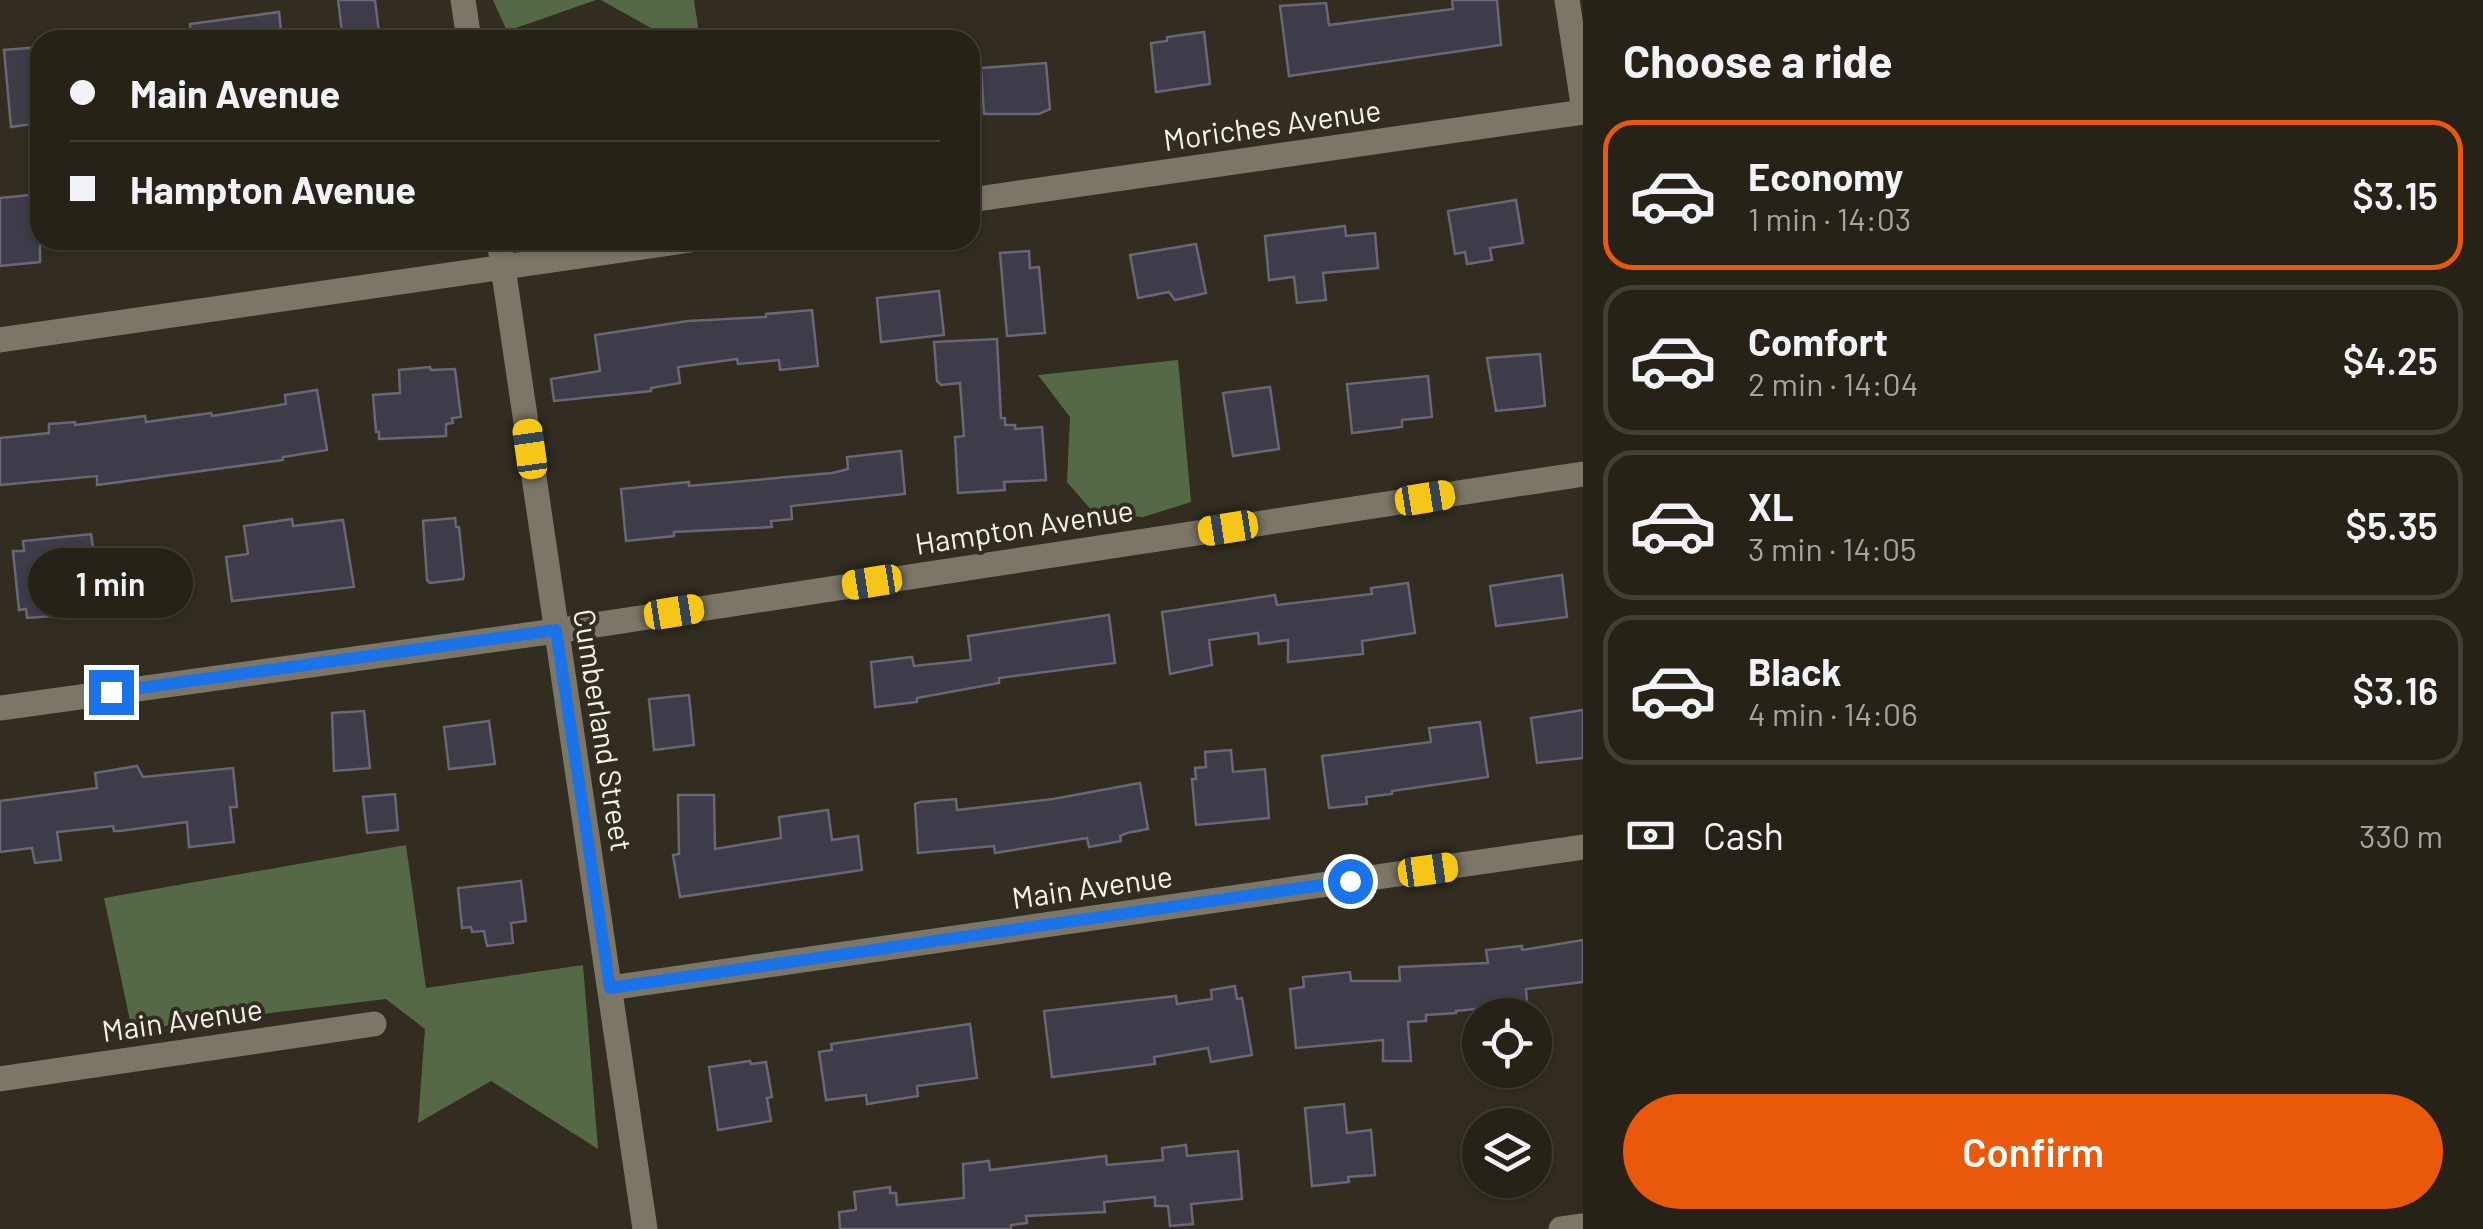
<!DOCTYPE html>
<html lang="en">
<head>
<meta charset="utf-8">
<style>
  :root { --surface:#262218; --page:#2e2a21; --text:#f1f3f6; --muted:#a4a4a2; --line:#423f37; --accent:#ea580c }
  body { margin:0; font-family:Barlow,sans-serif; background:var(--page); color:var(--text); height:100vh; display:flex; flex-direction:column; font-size:38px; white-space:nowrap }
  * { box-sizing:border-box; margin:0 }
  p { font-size:32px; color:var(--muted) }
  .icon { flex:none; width:55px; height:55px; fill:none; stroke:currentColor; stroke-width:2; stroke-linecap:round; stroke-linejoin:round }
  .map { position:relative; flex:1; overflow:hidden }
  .sheet { display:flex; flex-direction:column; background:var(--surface); width:900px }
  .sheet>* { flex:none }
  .guide { position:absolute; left:30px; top:30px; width:950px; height:220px; border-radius:30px; box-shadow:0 2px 8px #0004,0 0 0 2px var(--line); display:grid; align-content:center; height:220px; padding:0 40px; background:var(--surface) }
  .buttons { position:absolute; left:1462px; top:998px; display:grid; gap:20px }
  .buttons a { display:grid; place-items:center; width:90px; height:90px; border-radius:50%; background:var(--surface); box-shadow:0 2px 8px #0004,0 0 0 2px var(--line); font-size:50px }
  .end { position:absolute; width:45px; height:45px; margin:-22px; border:12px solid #1a73e8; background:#fff; box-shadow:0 0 0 5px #fff }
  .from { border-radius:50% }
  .bubble { position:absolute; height:70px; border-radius:35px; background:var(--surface); box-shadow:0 2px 8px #0004,0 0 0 2px var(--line); font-size:32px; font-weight:600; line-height:70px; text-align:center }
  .car { position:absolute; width:30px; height:60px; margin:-30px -15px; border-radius:12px; box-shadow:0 0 8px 2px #0007; background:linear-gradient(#f5c518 24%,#345 0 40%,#f5c518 0 76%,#345 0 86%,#f5c518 0) }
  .guide b { display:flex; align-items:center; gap:35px; height:95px; font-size:38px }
  .guide b+b { border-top:2px solid var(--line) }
  .guide i { width:25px; height:25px; background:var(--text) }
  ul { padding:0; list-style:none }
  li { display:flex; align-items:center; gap:30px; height:150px; margin:0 20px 15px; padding:0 20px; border:5px solid var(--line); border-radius:30px }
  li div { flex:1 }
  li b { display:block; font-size:38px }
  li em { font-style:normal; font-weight:600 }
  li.selected { border-color:var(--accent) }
  li>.icon { width:90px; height:90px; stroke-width:1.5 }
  h2 { padding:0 40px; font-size:45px; line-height:120px }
  .pay { display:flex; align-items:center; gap:25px; height:110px; padding:0 40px; font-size:38px }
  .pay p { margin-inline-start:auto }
  .action { display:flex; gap:20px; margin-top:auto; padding:20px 40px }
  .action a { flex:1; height:115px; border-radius:60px; background:var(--accent); color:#fff; font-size:40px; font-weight:600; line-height:115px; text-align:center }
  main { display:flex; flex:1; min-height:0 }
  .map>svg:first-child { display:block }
  .forest { fill:#556947 }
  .building { fill:#3f3c4a; stroke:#696675; stroke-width:2.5 }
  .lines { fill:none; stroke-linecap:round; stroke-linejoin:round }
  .minor { stroke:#7c7667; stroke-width:25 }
  .route { stroke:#1a73e8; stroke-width:12 }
  .labels { text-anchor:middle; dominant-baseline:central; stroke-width:8; stroke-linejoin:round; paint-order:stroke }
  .street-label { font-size:30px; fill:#f5f2ea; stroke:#322d20 }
</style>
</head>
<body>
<main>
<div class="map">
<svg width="1583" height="1229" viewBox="0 0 1583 1229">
  <rect width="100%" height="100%" fill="#322d20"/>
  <g class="forest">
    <path d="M493,0h103l-89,31z"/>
    <path d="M601,0h93l6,40h-40l-2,-8z"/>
    <path d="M1178,360l13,142 -48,15 -50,-5 -26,-30 3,-65 -32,-42z"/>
    <path d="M406,845l20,143 157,-23 15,184 -107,-68 -73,42 7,-94 -39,-30 -254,31 -28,-132z"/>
  </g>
  <g class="building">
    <path d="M338,0h37l4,33 -11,2 1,5h-26z"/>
    <path d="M1452,0h45l4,45 -212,31 -9,-70 46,-3 3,22 124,-16z"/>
    <path d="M279,12l3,28h-91l-1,-16z"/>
    <path d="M1204,32l6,52 -54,8 -5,-49 16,-2v-4z"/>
    <path d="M40,47v76l-29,4 -7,-77z"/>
    <path d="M1046,63l4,46 -11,5h-55l-3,-46z"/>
    <path d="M40,194v68l-40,4v-68z"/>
    <path d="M1516,200l7,43 -33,5 2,12 -25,4 -2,-12 -10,2 -7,-43z"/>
    <path d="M1345,226l1,10 29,-3 3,35 -55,5 3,27 -29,3 -3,-26 -25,3 -4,-44z"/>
    <path d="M1196,244l10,49 -31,7 -6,-8 -31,6 -8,-43z"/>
    <path d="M1029,251l1,17 9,-1 6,66 -38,3 -7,-83z"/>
    <path d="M939,291l5,44 -63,7 -4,-44z"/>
    <path d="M812,310l6,56 -38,4 -1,-10 -41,4 -1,-5 -59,8 2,16 -29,5v3l-97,10 -3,-22 49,-8 -5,-36 93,-14 78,-4v-3z"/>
    <path d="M997,339l4,79h4v7h10v4l27,-2 4,53 -42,2 1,8 -47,3 -3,-56 9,-1 -4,-53 -19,2 -4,-4 -3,-39z"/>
    <path d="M1540,354l5,52 -49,5 -9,-53z"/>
    <path d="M430,367l1,3 24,-1 6,48 -9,1 1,5 -7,1v12l-67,3v-7h-3l-3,-37 27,-2 -1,-23z"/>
    <path d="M1428,376l4,41 -30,3v7l-50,6 -5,-49z"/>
    <path d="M1270,387l9,62 -46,7 -10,-63z"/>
    <path d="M317,390l10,60 -44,7v3l-186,25v-9l-97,9v-47l49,-5v-9l26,-2v3l70,-9 1,6 65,-9 1,3 74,-12 -1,-9z"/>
    <path d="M901,451l4,43 -114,12 1,13 -21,2 1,6 -98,5v4l-48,5 -5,-52 68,-7v4l143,-13 16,-4 -1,-12z"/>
    <path d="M455,518l1,9h3l5,48 -1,4 -33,4 -3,-3 -4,-59z"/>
    <path d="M292,519l1,7 50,-6 11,67 -122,14 -6,-44 22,-3 -4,-28z"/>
    <path d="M91,534l5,36h-4l2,27 -15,2v11l-12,1v4l-40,3 -1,-9 -7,1 -6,-59h11l-1,-10z"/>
    <path d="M1562,575l5,42 -71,9 -6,-40z"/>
    <path d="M1408,583l7,50 -53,8 1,13 -75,8v-22l-29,4 -1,-11 -49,7 3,25 -42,9 -8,-62 113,-17 2,10 95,-11 -1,-6z"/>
    <path d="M1109,615l6,48 -116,15v5l-82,15v4l-42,5 -4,-45 41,-5 2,9 57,-6 -3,-24z"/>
    <path d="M689,695l5,50 -40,5 -5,-51z"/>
    <path d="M1583,710v48l-46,5 -6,-45z"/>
    <path d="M364,711l6,57 -36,3 -2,-58z"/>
    <path d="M489,721l6,43 -46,5 -5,-42z"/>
    <path d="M1480,722l8,55 -96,14v3l-26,3 1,7 -38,4 -7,-52 109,-14 -2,-14z"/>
    <path d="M1231,750l2,22 32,-3 4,49 -73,7 -4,-46h4l-1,-11 11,-1 -1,-15z"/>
    <path d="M137,766l6,11 90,-9 4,39h-7l4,35 -45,5 -2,-25 -67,9h-6l-1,-5 -56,6 4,28 -26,3 -3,-15 -32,4v-51l97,-13 -2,-15z"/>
    <path d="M1140,783l8,46 -21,4 -7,3 1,5 -32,6 -2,-9 -92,15 -1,-7 -76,7 -3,-49 5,-2 36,-3 1,11 96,-11z"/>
    <path d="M395,794l3,36 -31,3 -4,-36z"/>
    <path d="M678,795h36l1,54 66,-11 -2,-21 49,-7 4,30 26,-4 4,34 -182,27 -7,-42 6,-1z"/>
    <path d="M521,881l5,40 -15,2 2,20 -26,3 -3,-15 -12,1 -1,-5 -9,1 -4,-40z"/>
    <path d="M1583,940v42l-57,7 1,15 -71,7v2l-30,2v6l-18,1 3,39h-28v-21l-87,8 -6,-59 14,-2 -1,-10 47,-5 1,9h49l-1,-14 89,-4 -2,-13 36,-4v4z"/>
    <path d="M1235,986l2,13 5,-1 10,57 -41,7 -3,-14 -54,9 1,7 -103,13 -8,-66 132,-15 1,8 35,-5 -1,-9z"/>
    <path d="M970,1024l7,54 -60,8 1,10 -51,8 -1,-9 -40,5 -7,-48 13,-2 -1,-6z"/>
    <path d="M750,1061l1,3 15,-2 6,35 -5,1 4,23 -53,9 -9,-63z"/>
    <path d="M1344,1104l3,29 24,-3 4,45 -27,2 1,5 -37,4 -7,-78z"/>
    <path d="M1186,1145l1,11 51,-5 4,48 -51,5 2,20 -23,2 -2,-20h-13v-9l-51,5 1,10 -79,4 1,7 -16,2v4h-171l-1,-17 17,-2 -2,-18 36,-5v6h6l1,12 67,-7 -1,-34 26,-3 1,9 116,-14 1,9 56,-5 -1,-12z"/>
  </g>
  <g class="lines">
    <g class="minor">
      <path d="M463,0l6,40"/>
      <path d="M1567,0l16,104"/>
      <path d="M970,200l613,-88"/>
      <path d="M499,240l146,989"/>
      <path d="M0,340l691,-100"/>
      <path d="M0,708l556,-77 1027,-157"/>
      <path d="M610,988l973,-141"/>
      <path d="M0,1079l374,-55"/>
      <path d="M1561,1229l22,-3"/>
    </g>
  </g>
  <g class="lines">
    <path class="route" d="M111,692l445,-62 54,358 740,-107"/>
  </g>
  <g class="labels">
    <g class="street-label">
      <text transform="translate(1272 124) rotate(-8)">Moriches Avenue</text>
      <text transform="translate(1024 526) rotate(-9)">Hampton Avenue</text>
      <text transform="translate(604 730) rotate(81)">Cumberland Street</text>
      <text transform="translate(1092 886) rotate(-8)">Main Avenue</text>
      <text transform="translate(182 1019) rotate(-8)">Main Avenue</text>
    </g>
  </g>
</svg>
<div class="buttons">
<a><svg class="icon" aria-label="locate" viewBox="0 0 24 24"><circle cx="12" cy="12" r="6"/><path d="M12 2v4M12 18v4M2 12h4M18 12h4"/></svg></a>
<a><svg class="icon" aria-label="layers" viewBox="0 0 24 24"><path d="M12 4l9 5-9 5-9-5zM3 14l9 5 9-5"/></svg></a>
</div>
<i class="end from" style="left:1350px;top:881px"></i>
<i class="end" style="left:111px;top:692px"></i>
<div class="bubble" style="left:28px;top:548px;width:165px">1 min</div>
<i class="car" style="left:530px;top:449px;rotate:352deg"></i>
<i class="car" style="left:1425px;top:498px;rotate:81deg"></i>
<i class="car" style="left:1228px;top:528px;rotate:261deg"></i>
<i class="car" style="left:872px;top:582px;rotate:261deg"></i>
<i class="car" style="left:674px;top:612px;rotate:81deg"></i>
<i class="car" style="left:1428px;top:870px;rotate:82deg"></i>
<div class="guide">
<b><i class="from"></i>Main Avenue</b>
<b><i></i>Hampton Avenue</b>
</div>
</div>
<section class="sheet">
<h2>Choose a ride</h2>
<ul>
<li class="selected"><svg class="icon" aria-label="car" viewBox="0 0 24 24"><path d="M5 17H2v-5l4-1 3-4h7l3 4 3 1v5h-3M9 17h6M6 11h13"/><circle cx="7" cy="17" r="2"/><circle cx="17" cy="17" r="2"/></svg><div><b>Economy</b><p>1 min · 14:03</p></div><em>$3.15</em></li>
<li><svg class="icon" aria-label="car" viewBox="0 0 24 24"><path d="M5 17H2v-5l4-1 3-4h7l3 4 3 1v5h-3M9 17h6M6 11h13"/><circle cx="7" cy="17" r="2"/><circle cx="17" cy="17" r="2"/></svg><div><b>Comfort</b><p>2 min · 14:04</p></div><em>$4.25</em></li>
<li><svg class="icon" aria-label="car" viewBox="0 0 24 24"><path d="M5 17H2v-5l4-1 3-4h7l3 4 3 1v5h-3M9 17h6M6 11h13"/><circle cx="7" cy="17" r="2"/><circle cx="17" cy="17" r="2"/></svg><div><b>XL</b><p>3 min · 14:05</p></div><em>$5.35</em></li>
<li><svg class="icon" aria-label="car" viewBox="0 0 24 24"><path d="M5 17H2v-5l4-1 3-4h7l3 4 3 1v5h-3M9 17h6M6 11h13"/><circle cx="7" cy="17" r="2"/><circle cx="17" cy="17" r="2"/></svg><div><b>Black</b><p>4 min · 14:06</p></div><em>$3.16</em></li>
</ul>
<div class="pay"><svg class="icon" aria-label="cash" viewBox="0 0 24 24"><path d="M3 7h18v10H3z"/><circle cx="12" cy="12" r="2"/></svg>Cash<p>330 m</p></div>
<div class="action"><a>Confirm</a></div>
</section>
</main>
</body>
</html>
